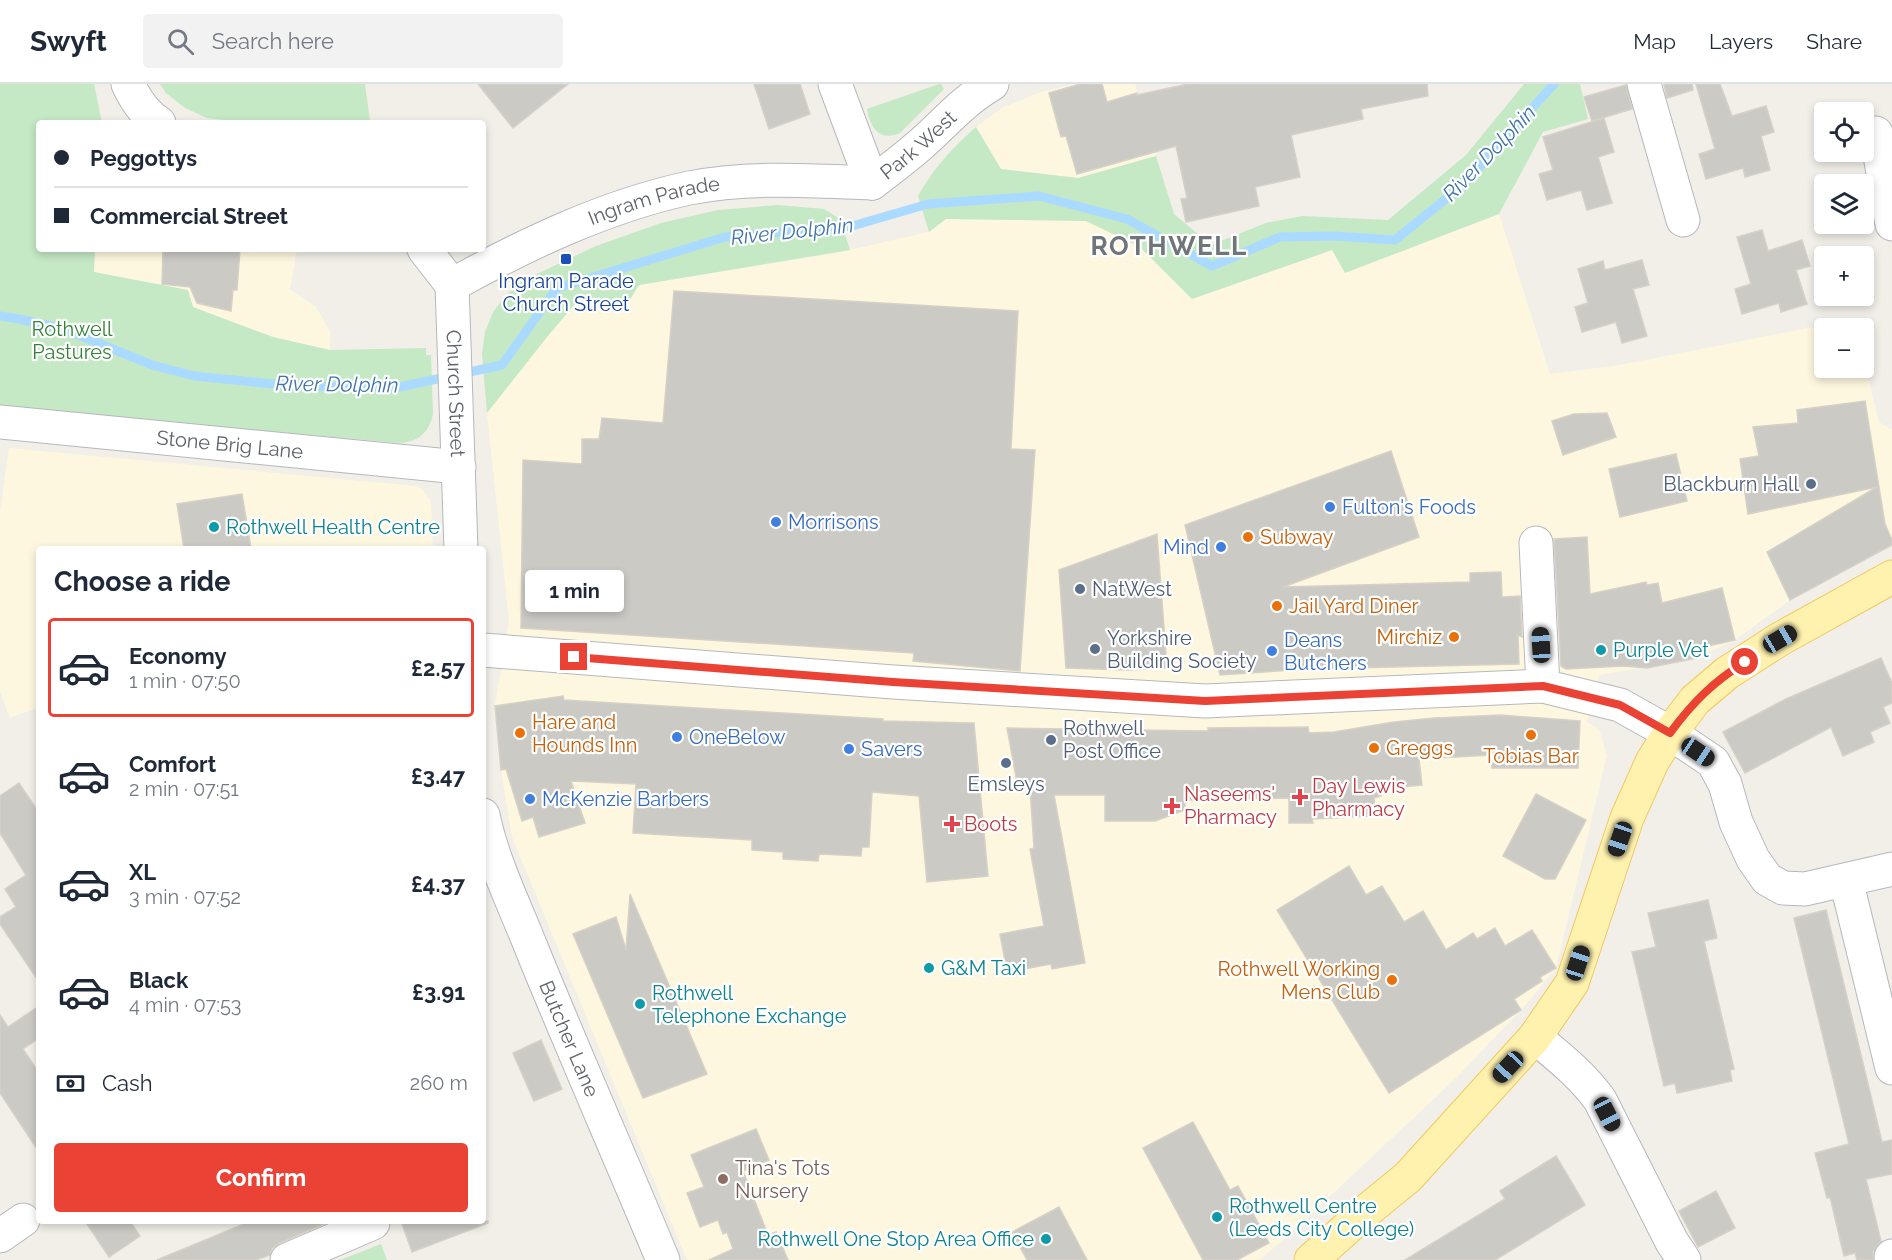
<!DOCTYPE html>
<html lang="en">
<head>
<meta charset="utf-8">
<style>
  :root { --surface:#fff; --page:#f2f2f3; --text:#1f2937; --muted:#747a83; --line:#e0e1e3; --accent:#ea4335 }
  body { margin:0; font-family:Raleway,sans-serif; background:var(--page); color:var(--text); height:100vh; display:flex; flex-direction:column; font-size:22px; white-space:nowrap }
  * { box-sizing:border-box; margin:0 }
  p { font-size:20px; color:var(--muted) }
  .icon { flex:none; width:33px; height:33px; fill:none; stroke:currentColor; stroke-width:2; stroke-linecap:round; stroke-linejoin:round }
  .map { position:relative; flex:1; overflow:hidden }
  .drawer { position:absolute; left:36px; top:462px; width:450px; height:678px; display:flex; flex-direction:column; background:var(--surface); border-radius:6px; box-shadow:0 3px 9px #0003 }
  .drawer>* { flex:none }
  .guide { position:absolute; left:36px; top:36px; width:450px; height:132px; border-radius:6px; box-shadow:0 3px 9px #0003; display:grid; align-content:center; height:132px; padding:0 18px; background:var(--surface) }
  .controls { position:absolute; left:1814px; top:18px; display:grid; gap:12px }
  .controls a { display:grid; place-items:center; width:60px; height:60px; border-radius:6px; background:var(--surface); box-shadow:0 3px 9px #0003; font-size:30px }
  .end { position:absolute; width:27px; height:27px; margin:-14px; border:8px solid #ea4335; background:#fff; box-shadow:0 0 0 3px #fff }
  .from { border-radius:50% }
  .bubble { position:absolute; height:42px; border-radius:6px; background:var(--surface); box-shadow:0 3px 9px #0003; font-size:20px; font-weight:700; line-height:42px; text-align:center }
  .car { position:absolute; width:18px; height:36px; margin:-18px -9px; border-radius:8px; box-shadow:0 0 4px 2px #0007; background:linear-gradient(#222 24%,#8ab4d8 0 40%,#222 0 76%,#8ab4d8 0 86%,#222 0) }
  .guide b { display:flex; align-items:center; gap:21px; height:57px; font-size:22px }
  .guide b+b { border-top:2px solid var(--line) }
  .guide i { width:15px; height:15px; background:var(--text) }
  ul { padding:0; list-style:none }
  li { display:flex; align-items:center; gap:18px; height:99px; margin:0 12px 9px; padding:0 6px; border:3px solid transparent; border-radius:6px }
  li div { flex:1 }
  li b { display:block; font-size:22px }
  li em { font-style:normal; font-weight:700 }
  li.on { border-color:var(--accent) }
  li>.icon { width:54px; height:54px; stroke-width:1.5 }
  h2 { padding:0 18px; font-size:27px; line-height:72px }
  .pay { display:flex; align-items:center; gap:15px; height:66px; padding:0 18px; font-size:22px }
  .pay p { margin-inline-start:auto }
  .action { display:flex; gap:12px; margin-top:auto; padding:12px 18px }
  .action a { flex:1; height:69px; border-radius:6px; background:var(--accent); color:#fff; font-size:24px; font-weight:700; line-height:69px; text-align:center }
  header { display:flex; align-items:center; gap:36px; box-sizing:border-box; height:84px; padding:0 30px; background:var(--surface); border-bottom:2px solid var(--line) }
  header strong { font-size:28px }
  nav { display:flex; gap:33px; margin-inline-start:auto; font-size:21px }
  .search { width:420px; height:54px; background:var(--page); display:flex; align-items:center; gap:15px; box-sizing:border-box; padding:0 21px; border-radius:6px; color:var(--muted); font-size:22px }
  .map>svg:first-child { display:block }
  .commercial { fill:#fef7e0 }
  .green { fill:#c5e8c5 }
  .lines { fill:none; stroke-linecap:round; stroke-linejoin:round }
  .stream { stroke:#aadaff; stroke-width:9 }
  .building { fill:#cccac5; stroke:#d6d1c6; stroke-width:1.5 }
  .minor-casing { stroke:#b5b8bc; stroke-width:35 }
  .major-casing { stroke:#f2c960; stroke-width:35 }
  .minor { stroke:#fff; stroke-width:33 }
  .major { stroke:#fff2af; stroke-width:33 }
  .route { stroke:#ea4335; stroke-width:8 }
  .transit-dot { fill:#1a4fb4; stroke:#fff; stroke-width:2 }
  .service-dot { fill:#5c6f8a; stroke:#fff; stroke-width:2 }
  .shop-dot { fill:#3f7fe0; stroke:#fff; stroke-width:2 }
  .culture-dot { fill:#0f9aa8; stroke:#fff; stroke-width:2 }
  .food-dot { fill:#e8710a; stroke:#fff; stroke-width:2 }
  .health-dot { fill:#e0444e; stroke:#fff; stroke-width:2 }
  .education-dot { fill:#8d6e63; stroke:#fff; stroke-width:2 }
  .labels { text-anchor:middle; dominant-baseline:central; stroke-width:4.5; stroke-linejoin:round; paint-order:stroke }
  .street-label { font-size:20px; fill:#5f6368; stroke:#fff }
  .transit-label { font-size:20px; fill:#164399; stroke:#fff }
  .park-label { font-size:20px; fill:#348238; stroke:#fff }
  .service-label { font-size:20px; fill:#4e5e75; stroke:#fff; text-anchor:start }
  .shop-label { font-size:20px; fill:#366cbe; stroke:#fff; text-anchor:start }
  .culture-label { font-size:20px; fill:#0d838f; stroke:#fff; text-anchor:start }
  .food-label { font-size:20px; fill:#c56008; stroke:#fff; text-anchor:start }
  .health-label { font-size:20px; fill:#be3a42; stroke:#fff; text-anchor:start }
  .education-label { font-size:20px; fill:#785e54; stroke:#fff; text-anchor:start }
  .water-label { font-size:21px; font-style:italic; fill:#4174aa; stroke:#fff }
  .district-label { font-size:26px; font-weight:bold; letter-spacing:1.5px; fill:#70757a; stroke:#fff }
</style>
</head>
<body>
<header>
<strong>Swyft</strong>
<div class="search"><svg class="icon" aria-label="search" viewBox="0 0 24 24"><circle cx="10" cy="10" r="6"/><path d="M15 15l6 6"/></svg>Search here</div>
<nav><a>Map</a><a>Layers</a><a>Share</a></nav>
</header>
<div class="map">
<svg width="1892" height="1176" viewBox="0 0 1892 1176">
  <rect width="100%" height="100%" fill="#f1efe8"/>
  <g class="commercial">
    <path d="M1074,0h61l21,72 -78,22 -77,-9 -25,-42 26,-19 36,-15z"/>
    <path d="M1499,130l51,160 70,-9 234,-46 2,9h-32v40h39v-11l16,65 13,8v115l-102,55 -55,40 -38,18 -98,17 -12,47 12,7 8,26 -51,213 -35,42 -66,69 -174,163 -22,18h-572l-175,-423 -11,-67 -6,-64 14,-85 -22,-208 60,-76 33,-39 49,3 10,-16 197,-32 92,-21 18,-13 140,2 54,26 52,52 141,-49 12,23z"/>
    <path d="M95,165h202l-7,40 26,18 14,24v19l-57,-13 -81,-30 -5,-17 -94,-18z"/>
    <path d="M9,364l406,38 7,3 9,12 2,48h-394v158l-29,11 -10,-26v-180z"/>
  </g>
  <g class="green">
    <path d="M0,0h94l8,39h-63v126h56l-1,23 94,18 5,17 80,30 57,13 96,-2v7h5l2,59c-4,19 -15,28 -34,29l-399,-36z"/>
    <path d="M160,0h205l5,37 -2,2h-116l-45,-5 -22,-10 -19,-15z"/>
    <path d="M939,0h2l3,5 -44,44c-21,9 -30,-6 -33,-24z"/>
    <path d="M1524,0h56l8,35 -45,13 -44,82 -154,59 -13,-23 -140,49 -52,-52 -54,-26 -140,-2 -17,13 -11,-36c17,-29 33,-47 58,-69l25,42 77,9 78,-22 18,58 37,31 55,-22 36,-7 86,4 78,-65z"/>
    <path d="M778,121l46,4 16,10 10,31 -211,35 -10,16 -49,-3 -33,39 -60,76 -5,-59 3,-22 8,-20 13,-17 16,-14 74,-35 65,-23 57,-13z"/>
    <path d="M381,1160l6,16h-47z"/>
  </g>
  <g class="lines">
    <path class="stream" d="M0,232l19,3 45,10 88,36 42,11 99,10 102,2 107,-23 55,-77 168,-51 127,-11 76,-22 111,-8 88,23 85,47 68,-29 55,-1 60,4 68,-55 91,-101"/>
  </g>
  <g class="building">
    <path d="M478,0h90l-55,44z"/>
    <path d="M754,0h46l10,30 -41,15z"/>
    <path d="M1080,0h22l5,18 30,-9v2l51,-11h239l1,12 -67,13 2,10 -72,16 9,42 -45,10 4,19 -73,16 -5,-23 6,-1 -11,-52 -99,28 -11,-38 -5,1 -12,-44z"/>
    <path d="M1664,0h28l1,6 -26,8z"/>
    <path d="M1696,0h24l12,32 34,-10 8,26 -13,4 9,34 -25,7 -2,-9 -37,11 -7,-25 16,-5z"/>
    <path d="M1626,1l6,24 -40,12 -8,-24z"/>
    <path d="M1604,34l10,34 -16,5 14,46 -25,7 -6,-20 -34,10 -8,-26 14,-4 -10,-33z"/>
    <path d="M1762,146l6,21 34,-11 8,26 -14,4 11,34 -26,8 -2,-9 -37,11 -7,-25 16,-5 -14,-47z"/>
    <path d="M163,165h77l-3,41h-4l-2,21 -34,-8 -7,-16 -28,-3z"/>
    <path d="M1642,176l7,25 -16,4 14,47 -25,7 -6,-21 -34,10 -7,-25 13,-4 -10,-34 25,-8 2,9z"/>
    <path d="M674,207l344,20 -7,138 24,1 -15,221 -107,-10 1,-8 -393,-25 2,-168 59,4v-25h17l3,-21 61,5z"/>
    <path d="M1865,317l20,123 7,16v5l-102,55 -23,-48 110,-65 -129,27 -8,-55 19,-3 -6,-29 45,-4 -1,-13z"/>
    <path d="M1607,329l9,24 -53,18 -11,-34 22,-7z"/>
    <path d="M1391,367l28,86 -136,50 187,-5v-9l31,-1 1,25 18,-1 2,41 -4,-2 1,29 -211,5 -88,6 -35,-150z"/>
    <path d="M1676,370l11,47 -67,16 -11,-48z"/>
    <path d="M242,410l9,55h-67l-7,-45z"/>
    <path d="M1157,450l10,134 -40,2 -61,-2 -7,-98z"/>
    <path d="M1587,453l3,57 56,-12 1,3 11,-2 4,20 60,-15 13,52 -40,9 2,9 -50,10 -23,-2 -58,3 -5,-3 -7,-127z"/>
    <path d="M1881,574l11,25v20l-9,4 7,16 -20,9 4,10 -31,14 -12,-29 -86,46 -22,-41 63,-33z"/>
    <path d="M563,612l1,4 319,19v2l91,2 14,153 -61,6 -8,-86 -47,-4 -3,55h-7l-1,9 -42,-2 -1,7 -35,-2v-7l-31,-2v-10l-119,-7 3,-49 -65,-3 14,42 -46,14 -6,-20 -11,4 -16,-52 -5,1 -6,-64z"/>
    <path d="M1500,631l80,6 -2,47h-86v-13l-73,4 3,26 -44,4 3,7 -7,2 1,18 -63,3 1,4h-24v-25l-104,2v10l-30,11h-50v-26h-51l31,168 -33,6 -1,-5 -44,8 -7,-38 44,-8 -14,-77 4,-1 -4,-60h-12l-11,-60 201,3v-3l100,-1 1,6 25,-1 60,-10 40,-4z"/>
    <path d="M19,699l20,30v169l-39,-58v-7l16,-10 -11,-18 21,-14 -26,-42v-37z"/>
    <path d="M1536,710l50,26 -31,59h-10l-42,-23z"/>
    <path d="M1349,782l17,29 16,-9 22,36 19,-11 23,39 27,-17 4,6 18,-11 10,18 27,-16 24,38 -16,9 2,4 -28,18 7,11 -132,83 -112,-183z"/>
    <path d="M630,810l77,180 -64,24 -70,-164 43,-17 10,33z"/>
    <path d="M1708,816l9,38 -13,3 30,128 -4,1 2,11 -55,12 -2,-10 -11,3 -32,-134 24,-5 -8,-34z"/>
    <path d="M1826,826l56,232 10,-2v34l-26,5 15,62 -8,11v8h-16l-2,-7 -11,3 -14,-59 -3,1 -12,-45 34,-9 -55,-226z"/>
    <path d="M39,922v32l-16,11 16,24v79l-39,-59v-78l8,12z"/>
    <path d="M541,956l21,49 -28,12 -21,-48z"/>
    <path d="M1193,1038l37,68 8,-4 31,57 -32,17h-34l-60,-112z"/>
    <path d="M756,1045l13,31 -26,11 25,64 8,-3 12,28h-79l24,-11 -6,-17 -4,2 -5,-14 -18,7 -13,-34 17,-6 -13,-32z"/>
    <path d="M1556,1072l29,49 -90,55h-90l100,-61 -5,-8z"/>
    <path d="M1716,1107l19,37 -37,19 -19,-36z"/>
    <path d="M1059,1123l28,53h-60l-15,-28z"/>
    <path d="M85,1137h45l10,15 -31,21z"/>
    <path d="M251,1137h79l-50,22 -8,5 -2,7 -14,5h-99z"/>
    <path d="M401,1137h87v2l-76,29z"/>
  </g>
  <g class="lines">
    <g class="minor-casing">
      <g id="minor">
        <path d="M128,0c7,15 17,30 31,39"/>
        <path d="M835,0l37,99"/>
        <path d="M1644,0l39,136"/>
        <path d="M1876,49l16,91"/>
        <path id="s1" d="M872,99c16,-12 33,-25 48,-38 24,-21 44,-45 72,-61"/>
        <path id="s2" d="M424,165l28,36 9,264"/>
        <path id="s3" d="M452,201c74,-41 154,-79 237,-97 60,-12 123,-7 183,-5"/>
        <path id="s4" d="M0,338l459,45"/>
        <path d="M1536,459l7,143"/>
        <path d="M483,566l410,32 312,19 338,-15 77,19 50,28 43,29 12,22 11,38 17,37 14,20 16,9 22,1 87,-20"/>
        <path id="s5" d="M483,731c10,48 32,91 50,137 42,103 87,205 130,308"/>
        <path d="M1846,796l46,188"/>
        <path d="M1535,953c24,20 47,38 65,63l72,142 12,18"/>
        <path d="M0,1152l23,-16"/>
        <path d="M1891,1173l1,-1"/>
        <path d="M287,1176l86,-37 -1,-2"/>
      </g>
    </g>
    <g class="major-casing">
      <path id="major" d="M1311,1176l53,-47 44,-36 127,-140 37,-54 55,-165 25,-56 18,-29 25,-33 32,-27 53,-34 112,-62"/>
    </g>
    <use href="#minor" class="minor"/>
    <use href="#major" class="major"/>
  </g>
  <g class="lines">
    <path class="route" d="M574,573l319,25 312,19 338,-15 77,19 50,28c23,-31 43,-51 75,-71"/>
  </g>
  <rect class="transit-dot" x="560" y="169" width="12" height="12" rx="3"/>
  <g class="service-dot">
    <circle cx="1811" cy="400" r="6"/>
    <circle cx="1080" cy="505" r="6"/>
    <circle cx="1095" cy="565" r="6"/>
    <circle cx="1051" cy="656" r="6"/>
    <circle cx="1006" cy="679" r="6"/>
  </g>
  <g class="shop-dot">
    <circle cx="1330" cy="423" r="6"/>
    <circle cx="776" cy="438" r="6"/>
    <circle cx="1221" cy="463" r="6"/>
    <circle cx="1272" cy="567" r="6"/>
    <circle cx="677" cy="653" r="6"/>
    <circle cx="849" cy="665" r="6"/>
    <circle cx="530" cy="715" r="6"/>
  </g>
  <g class="culture-dot">
    <circle cx="214" cy="443" r="6"/>
    <circle cx="1601" cy="566" r="6"/>
    <circle cx="929" cy="884" r="6"/>
    <circle cx="640" cy="920" r="6"/>
    <circle cx="1217" cy="1133" r="6"/>
    <circle cx="1046" cy="1155" r="6"/>
  </g>
  <g class="food-dot">
    <circle cx="1248" cy="453" r="6"/>
    <circle cx="1277" cy="522" r="6"/>
    <circle cx="1454" cy="553" r="6"/>
    <circle cx="520" cy="649" r="6"/>
    <circle cx="1531" cy="651" r="6"/>
    <circle cx="1374" cy="664" r="6"/>
    <circle cx="1392" cy="896" r="6"/>
  </g>
  <g class="health-dot">
    <path d="M1297 704h6v6h6v6h-6v6h-6v-6h-6v-6h6z"/>
    <path d="M1169 713h6v6h6v6h-6v6h-6v-6h-6v-6h6z"/>
    <path d="M949 731h6v6h6v6h-6v6h-6v-6h-6v-6h6z"/>
  </g>
  <circle class="education-dot" cx="723" cy="1095" r="6"/>
  <g class="labels">
    <g class="street-label">
      <text stroke="none"><textPath href="#s1" startOffset="60">Park West</textPath></text>
      <text stroke="none"><textPath href="#s3" startOffset="220">Ingram Parade</textPath></text>
      <text stroke="none"><textPath href="#s2" startOffset="154">Church Street</textPath></text>
      <text stroke="none"><textPath href="#s4" startOffset="231">Stone Brig Lane</textPath></text>
      <text stroke="none"><textPath href="#s5" startOffset="240">Butcher Lane</textPath></text>
    </g>
    <g class="transit-label">
      <text x="566" y="197">Ingram Parade<tspan x="566" dy="23">Church Street</tspan></text>
    </g>
    <g class="park-label">
      <text x="72" y="245">Rothwell<tspan x="72" dy="23">Pastures</tspan></text>
    </g>
    <g class="service-label">
      <text x="1799" y="400" text-anchor="end">Blackburn Hall</text>
      <text x="1092" y="505">NatWest</text>
      <text x="1107" y="554">Yorkshire<tspan x="1107" dy="23">Building Society</tspan></text>
      <text x="1063" y="644">Rothwell<tspan x="1063" dy="23">Post Office</tspan></text>
      <text x="1006" y="700" text-anchor="middle">Emsleys</text>
    </g>
    <g class="shop-label">
      <text x="1342" y="423">Fulton's Foods</text>
      <text x="788" y="438">Morrisons</text>
      <text x="1209" y="463" text-anchor="end">Mind</text>
      <text x="1284" y="556">Deans<tspan x="1284" dy="23">Butchers</tspan></text>
      <text x="689" y="653">OneBelow</text>
      <text x="861" y="665">Savers</text>
      <text x="542" y="715">McKenzie Barbers</text>
    </g>
    <g class="culture-label">
      <text x="226" y="443">Rothwell Health Centre</text>
      <text x="1613" y="566">Purple Vet</text>
      <text x="941" y="884">G&amp;M Taxi</text>
      <text x="652" y="909">Rothwell<tspan x="652" dy="23">Telephone Exchange</tspan></text>
      <text x="1229" y="1122">Rothwell Centre<tspan x="1229" dy="23">(Leeds City College)</tspan></text>
      <text x="1034" y="1155" text-anchor="end">Rothwell One Stop Area Office</text>
    </g>
    <g class="food-label">
      <text x="1260" y="453">Subway</text>
      <text x="1289" y="522">Jail Yard Diner</text>
      <text x="1442" y="553" text-anchor="end">Mirchiz</text>
      <text x="532" y="638">Hare and<tspan x="532" dy="23">Hounds Inn</tspan></text>
      <text x="1386" y="664">Greggs</text>
      <text x="1531" y="672" text-anchor="middle">Tobias Bar</text>
      <text x="1380" y="885" text-anchor="end">Rothwell Working<tspan x="1380" dy="23">Mens Club</tspan></text>
    </g>
    <g class="health-label">
      <text x="1312" y="702">Day Lewis<tspan x="1312" dy="23">Pharmacy</tspan></text>
      <text x="1184" y="710">Naseems'<tspan x="1184" dy="23">Pharmacy</tspan></text>
      <text x="964" y="740">Boots</text>
    </g>
    <g class="education-label">
      <text x="735" y="1084">Tina's Tots<tspan x="735" dy="23">Nursery</tspan></text>
    </g>
    <g class="water-label">
      <text transform="translate(1489 69) rotate(-46)">River Dolphin</text>
      <text transform="translate(792 147) rotate(-6)">River Dolphin</text>
      <text transform="translate(337 300) rotate(1)">River Dolphin</text>
    </g>
    <g class="district-label">
      <text x="1169" y="162">ROTHWELL</text>
    </g>
  </g>
</svg>
<div class="controls">
<a><svg class="icon" aria-label="locate" viewBox="0 0 24 24"><circle cx="12" cy="12" r="6"/><path d="M12 2v4M12 18v4M2 12h4M18 12h4"/></svg></a>
<a><svg class="icon" aria-label="layers" viewBox="0 0 24 24"><path d="M12 4l9 5-9 5-9-5zM3 14l9 5 9-5"/></svg></a>
<a>+</a>
<a>−</a>
</div>
<i class="end from" style="left:1745px;top:578px"></i>
<i class="end" style="left:574px;top:573px"></i>
<div class="bubble" style="left:525px;top:486px;width:99px">1 min</div>
<i class="car" style="left:1780px;top:555px;rotate:60deg"></i>
<i class="car" style="left:1541px;top:561px;rotate:357deg"></i>
<i class="car" style="left:1698px;top:668px;rotate:124deg"></i>
<i class="car" style="left:1620px;top:755px;rotate:199deg"></i>
<i class="car" style="left:1578px;top:879px;rotate:18deg"></i>
<i class="car" style="left:1508px;top:983px;rotate:223deg"></i>
<i class="car" style="left:1607px;top:1030px;rotate:153deg"></i>
<div class="guide">
<b><i class="from"></i>Peggottys</b>
<b><i></i>Commercial Street</b>
</div>
<section class="drawer">
<h2>Choose a ride</h2>
<ul>
<li class="on"><svg class="icon" aria-label="car" viewBox="0 0 24 24"><path d="M5 17H2v-5l4-1 3-4h7l3 4 3 1v5h-3M9 17h6M6 11h13"/><circle cx="7" cy="17" r="2"/><circle cx="17" cy="17" r="2"/></svg><div><b>Economy</b><p>1 min · 07:50</p></div><em>£2.57</em></li>
<li><svg class="icon" aria-label="car" viewBox="0 0 24 24"><path d="M5 17H2v-5l4-1 3-4h7l3 4 3 1v5h-3M9 17h6M6 11h13"/><circle cx="7" cy="17" r="2"/><circle cx="17" cy="17" r="2"/></svg><div><b>Comfort</b><p>2 min · 07:51</p></div><em>£3.47</em></li>
<li><svg class="icon" aria-label="car" viewBox="0 0 24 24"><path d="M5 17H2v-5l4-1 3-4h7l3 4 3 1v5h-3M9 17h6M6 11h13"/><circle cx="7" cy="17" r="2"/><circle cx="17" cy="17" r="2"/></svg><div><b>XL</b><p>3 min · 07:52</p></div><em>£4.37</em></li>
<li><svg class="icon" aria-label="car" viewBox="0 0 24 24"><path d="M5 17H2v-5l4-1 3-4h7l3 4 3 1v5h-3M9 17h6M6 11h13"/><circle cx="7" cy="17" r="2"/><circle cx="17" cy="17" r="2"/></svg><div><b>Black</b><p>4 min · 07:53</p></div><em>£3.91</em></li>
</ul>
<div class="pay"><svg class="icon" aria-label="cash" viewBox="0 0 24 24"><path d="M3 7h18v10H3z"/><circle cx="12" cy="12" r="2"/></svg>Cash<p>260 m</p></div>
<div class="action"><a>Confirm</a></div>
</section>
</div>
</body>
</html>
